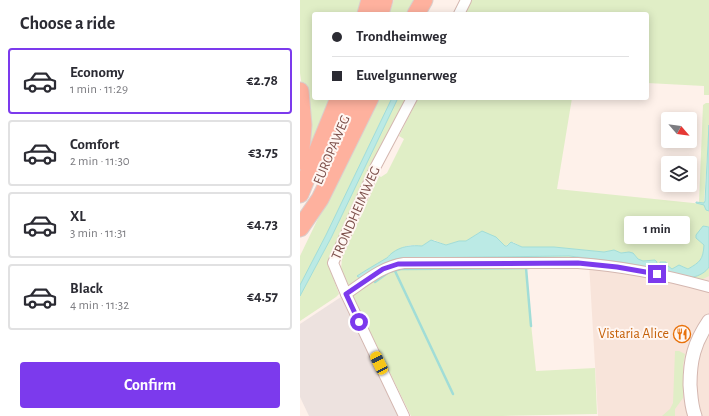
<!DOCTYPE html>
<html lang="en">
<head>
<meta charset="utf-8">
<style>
  :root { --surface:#fff; --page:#f2f2f3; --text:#2b2b33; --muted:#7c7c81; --line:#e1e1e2; --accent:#7c3aed }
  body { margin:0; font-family:"Alegreya Sans",sans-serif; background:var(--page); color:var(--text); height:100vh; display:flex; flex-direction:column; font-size:15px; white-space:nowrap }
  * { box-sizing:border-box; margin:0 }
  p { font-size:13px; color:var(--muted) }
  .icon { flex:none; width:22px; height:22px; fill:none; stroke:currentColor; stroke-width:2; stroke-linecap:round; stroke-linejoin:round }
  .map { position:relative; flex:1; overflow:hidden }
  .drawer { display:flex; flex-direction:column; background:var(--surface); width:300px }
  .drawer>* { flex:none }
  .hud { position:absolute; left:12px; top:12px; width:337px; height:88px; border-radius:4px; box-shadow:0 2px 10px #0003; display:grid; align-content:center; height:88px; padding:0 20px; background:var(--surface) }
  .needle { width:26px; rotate:118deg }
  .fabs { position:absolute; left:361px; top:112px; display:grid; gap:8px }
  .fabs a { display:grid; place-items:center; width:36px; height:36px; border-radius:4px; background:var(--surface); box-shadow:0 2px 10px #0003; font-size:20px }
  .end { position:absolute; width:18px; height:18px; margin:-9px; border:5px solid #7c3aed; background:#fff; box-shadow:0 0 0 2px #fff }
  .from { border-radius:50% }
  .bubble { position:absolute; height:28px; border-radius:4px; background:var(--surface); box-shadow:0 2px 10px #0003; font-size:13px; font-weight:600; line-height:28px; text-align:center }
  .car { position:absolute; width:12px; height:24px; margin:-12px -6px; border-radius:5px; box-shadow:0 0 3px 1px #0007; background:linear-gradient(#f5c518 24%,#345 0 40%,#f5c518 0 76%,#345 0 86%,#f5c518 0) }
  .hud b { display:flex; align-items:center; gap:14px; height:38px; font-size:15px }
  .hud b+b { border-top:1px solid var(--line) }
  .hud i { width:10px; height:10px; background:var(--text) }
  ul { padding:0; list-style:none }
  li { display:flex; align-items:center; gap:12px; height:66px; margin:0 8px 6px; padding:0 12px; border:2px solid var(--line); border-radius:4px }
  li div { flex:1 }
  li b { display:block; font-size:15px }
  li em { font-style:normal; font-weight:600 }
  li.current { border-color:var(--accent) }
  li>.icon { width:36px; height:36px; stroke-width:1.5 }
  h2 { padding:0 20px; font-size:18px; line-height:48px }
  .primary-button { display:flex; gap:8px; margin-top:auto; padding:8px 20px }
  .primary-button a { flex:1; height:46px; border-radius:4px; background:var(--accent); color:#fff; font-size:16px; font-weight:600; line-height:46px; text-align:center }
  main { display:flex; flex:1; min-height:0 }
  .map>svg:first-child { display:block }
  .residential { fill:#f8e4da }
  .industrial { fill:#ede2df }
  .green { fill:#e0eec6; fill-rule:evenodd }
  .water { fill:#bbeae5; stroke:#a1ddd7 }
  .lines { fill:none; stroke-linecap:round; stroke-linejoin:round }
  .stream { stroke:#a1ddd7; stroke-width:2.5 }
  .minor-casing { stroke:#d4b7b0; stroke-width:12 }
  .tertiary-casing { stroke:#d4b7b0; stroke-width:15 }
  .trunk-casing { stroke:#dacecc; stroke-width:19 }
  .minor { stroke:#fff; stroke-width:10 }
  .tertiary { stroke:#fff; stroke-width:13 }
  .trunk { stroke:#feb19e; stroke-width:17 }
  .route { stroke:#7c3aed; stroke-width:5 }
  .labels { text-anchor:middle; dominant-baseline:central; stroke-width:4; stroke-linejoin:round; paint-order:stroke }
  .street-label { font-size:14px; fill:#7c4f4a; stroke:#fff6f2 }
  .food-label { font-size:14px; fill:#c56008; stroke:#fff6f2; text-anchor:end }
</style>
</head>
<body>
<main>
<section class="drawer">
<h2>Choose a ride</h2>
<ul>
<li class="current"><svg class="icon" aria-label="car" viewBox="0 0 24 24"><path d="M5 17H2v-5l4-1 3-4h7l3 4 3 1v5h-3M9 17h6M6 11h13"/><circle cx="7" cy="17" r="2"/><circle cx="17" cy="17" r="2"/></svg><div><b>Economy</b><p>1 min · 11:29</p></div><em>€2.78</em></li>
<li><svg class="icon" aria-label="car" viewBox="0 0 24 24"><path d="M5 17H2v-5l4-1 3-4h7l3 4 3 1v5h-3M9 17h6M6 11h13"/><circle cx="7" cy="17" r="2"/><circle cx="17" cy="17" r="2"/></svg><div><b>Comfort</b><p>2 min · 11:30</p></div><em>€3.75</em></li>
<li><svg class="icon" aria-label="car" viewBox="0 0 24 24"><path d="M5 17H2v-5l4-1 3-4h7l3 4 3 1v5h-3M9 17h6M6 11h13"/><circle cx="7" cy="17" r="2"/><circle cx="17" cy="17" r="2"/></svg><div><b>XL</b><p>3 min · 11:31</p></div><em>€4.73</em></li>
<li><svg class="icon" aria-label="car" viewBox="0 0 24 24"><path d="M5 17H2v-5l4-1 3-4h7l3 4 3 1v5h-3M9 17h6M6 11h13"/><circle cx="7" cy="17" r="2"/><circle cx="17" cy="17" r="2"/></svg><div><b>Black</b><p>4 min · 11:32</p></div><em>€4.57</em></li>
</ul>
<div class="primary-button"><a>Confirm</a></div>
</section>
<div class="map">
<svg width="409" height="416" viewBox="0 0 409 416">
  <rect width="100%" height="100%" fill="#fef1ea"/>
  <path class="residential" d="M289,263l120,13v140h-111z"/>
  <path class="industrial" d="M47,293l59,123h-97l-9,-19v-73z"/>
  <g class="green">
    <path d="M0,0h65l-4,14h-47v84h20l-34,77 4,-20 1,-48 -5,-34z"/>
    <path d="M94,0h24l-7,14h-22z"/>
    <path d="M172,0h237v95h-5v-9l-57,-3v-69h-183z"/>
    <path d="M76,98h16l-66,137 -26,50v-29z"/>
    <path d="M98,98h9l-78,168 10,28 -3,3 -36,24v-25l31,-58z"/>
    <path d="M118,98h154l-15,91 146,15 2,1v4l4,2v16l-1,-1 -12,12 8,7c-1,15 -4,17 -16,24l-6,-3h-5l-5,3 -12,-7v4l4,5 43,-1 2,-3v9l-6,3 -6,1 -71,-14 -224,-5 -53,25 -8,-16 1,-13 37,-81 2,1 6,-4 17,-34 -5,-3zM180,232l18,8 7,6 8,-4 9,5h32l50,5 10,-2 7,3 8,-1 4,1 5,6 5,2 12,-1 -1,8 -34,-6 -51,-6 -168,2 -8,1 -36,18c9,-8 21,-12 30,-19 8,-6 16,-13 26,-13 3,0 6,1 9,1l6,-4 6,-2 12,5 13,-4h7z"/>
    <path d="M406,103h3v22l-5,78 -5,-1 4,-97z"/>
    <path d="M103,267h122l11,104 59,-3 2,46 -95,2h-91l-59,-121 36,-25z"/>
    <path d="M375,351h4l6,3 -2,12v32l-8,11v7h-13l8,-7 3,-6z"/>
  </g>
  <g class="water">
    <path d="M92,98h6l-67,140 -31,58v-11l26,-50z"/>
    <path d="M409,125v86l-3,-1 -2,-5 -8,-2v-1l8,1 1,-2z"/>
    <path d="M403,226l6,1v40c-3,5 -10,9 -16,10 -8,1 -28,-5 -33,-11v-4h6l2,4 4,3 7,-4 9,4c12,-7 15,-9 16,-24l-8,-7v-3z"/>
    <path d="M182,231l14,6 9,9h2l4,-4 11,5h32l50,5 10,-2 7,3 8,-1 4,1 5,6 5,2 12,-1 2,2 -1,4 -2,2 -34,-6 -51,-6 -168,2c-15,2 -28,12 -41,20l-3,-2c9,-6 18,-11 28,-17 3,-1 4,-4 7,-6 9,-7 20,-8 30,-7l9,-6 15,5 13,-4h7z"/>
  </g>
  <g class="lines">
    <g class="stream">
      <path d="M226,268l5,58"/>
      <path d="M95,271l58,123"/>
      <path d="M75,282l14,-10 12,-3 128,-1"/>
    </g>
    <g class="minor-casing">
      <g id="minor">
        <path d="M159,14l7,-14"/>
        <path d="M46,294c18,-12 36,-28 58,-31h174c44,3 88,12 131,24"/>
        <path d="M104,416l-58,-122 -13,-31 43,-97 36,-68"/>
      </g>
    </g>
    <g class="tertiary-casing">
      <path id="tertiary" d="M395,416c-4,-10 -4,-20 -5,-31 0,-25 4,-42 19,-64"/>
    </g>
    <g class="trunk-casing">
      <g id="trunk">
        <path d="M66,14l4,-14"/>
        <path d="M80,14l4,-14"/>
        <path d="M116,14l8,-14"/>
        <path d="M0,91l3,34 -3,36"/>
        <path d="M30,155l22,-57"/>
        <path d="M0,194l39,-96"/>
        <path d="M0,228l20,-29 50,-101"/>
      </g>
    </g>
    <use href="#minor" class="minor"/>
    <use href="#tertiary" class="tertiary"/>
    <use href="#trunk" class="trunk"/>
  </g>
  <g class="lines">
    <path class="route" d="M59,322l-13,-28 37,-25 15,-5 180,-1 39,4 40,7"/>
  </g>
  <defs>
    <g id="restaurant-ring" transform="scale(0.9)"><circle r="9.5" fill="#fff6f2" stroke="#e8710a" stroke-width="1.5"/><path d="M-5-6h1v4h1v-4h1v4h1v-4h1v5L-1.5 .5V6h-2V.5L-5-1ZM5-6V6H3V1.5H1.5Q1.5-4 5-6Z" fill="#e8710a"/></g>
  </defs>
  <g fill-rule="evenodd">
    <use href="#restaurant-ring" x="382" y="334"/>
  </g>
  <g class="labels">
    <g class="street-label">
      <text transform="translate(32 150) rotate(-67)">EUROPAWEG</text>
      <text transform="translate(56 213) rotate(-66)">TRONDHEIMWEG</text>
    </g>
    <g class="food-label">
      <text x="369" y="334">Vistaria Alice</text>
    </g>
  </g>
</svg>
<div class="fabs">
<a><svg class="needle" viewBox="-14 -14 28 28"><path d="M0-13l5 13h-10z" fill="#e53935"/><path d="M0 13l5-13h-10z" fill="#7c7c81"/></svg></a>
<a><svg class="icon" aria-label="layers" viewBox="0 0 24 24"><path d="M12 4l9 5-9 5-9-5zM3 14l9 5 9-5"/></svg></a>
</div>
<i class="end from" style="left:59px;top:322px"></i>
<i class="end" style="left:357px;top:274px"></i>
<div class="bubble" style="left:324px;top:216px;width:66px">1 min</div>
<i class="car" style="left:79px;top:363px;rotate:334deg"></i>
<div class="hud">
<b><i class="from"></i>Trondheimweg</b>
<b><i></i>Euvelgunnerweg</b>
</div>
</div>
</main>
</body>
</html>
